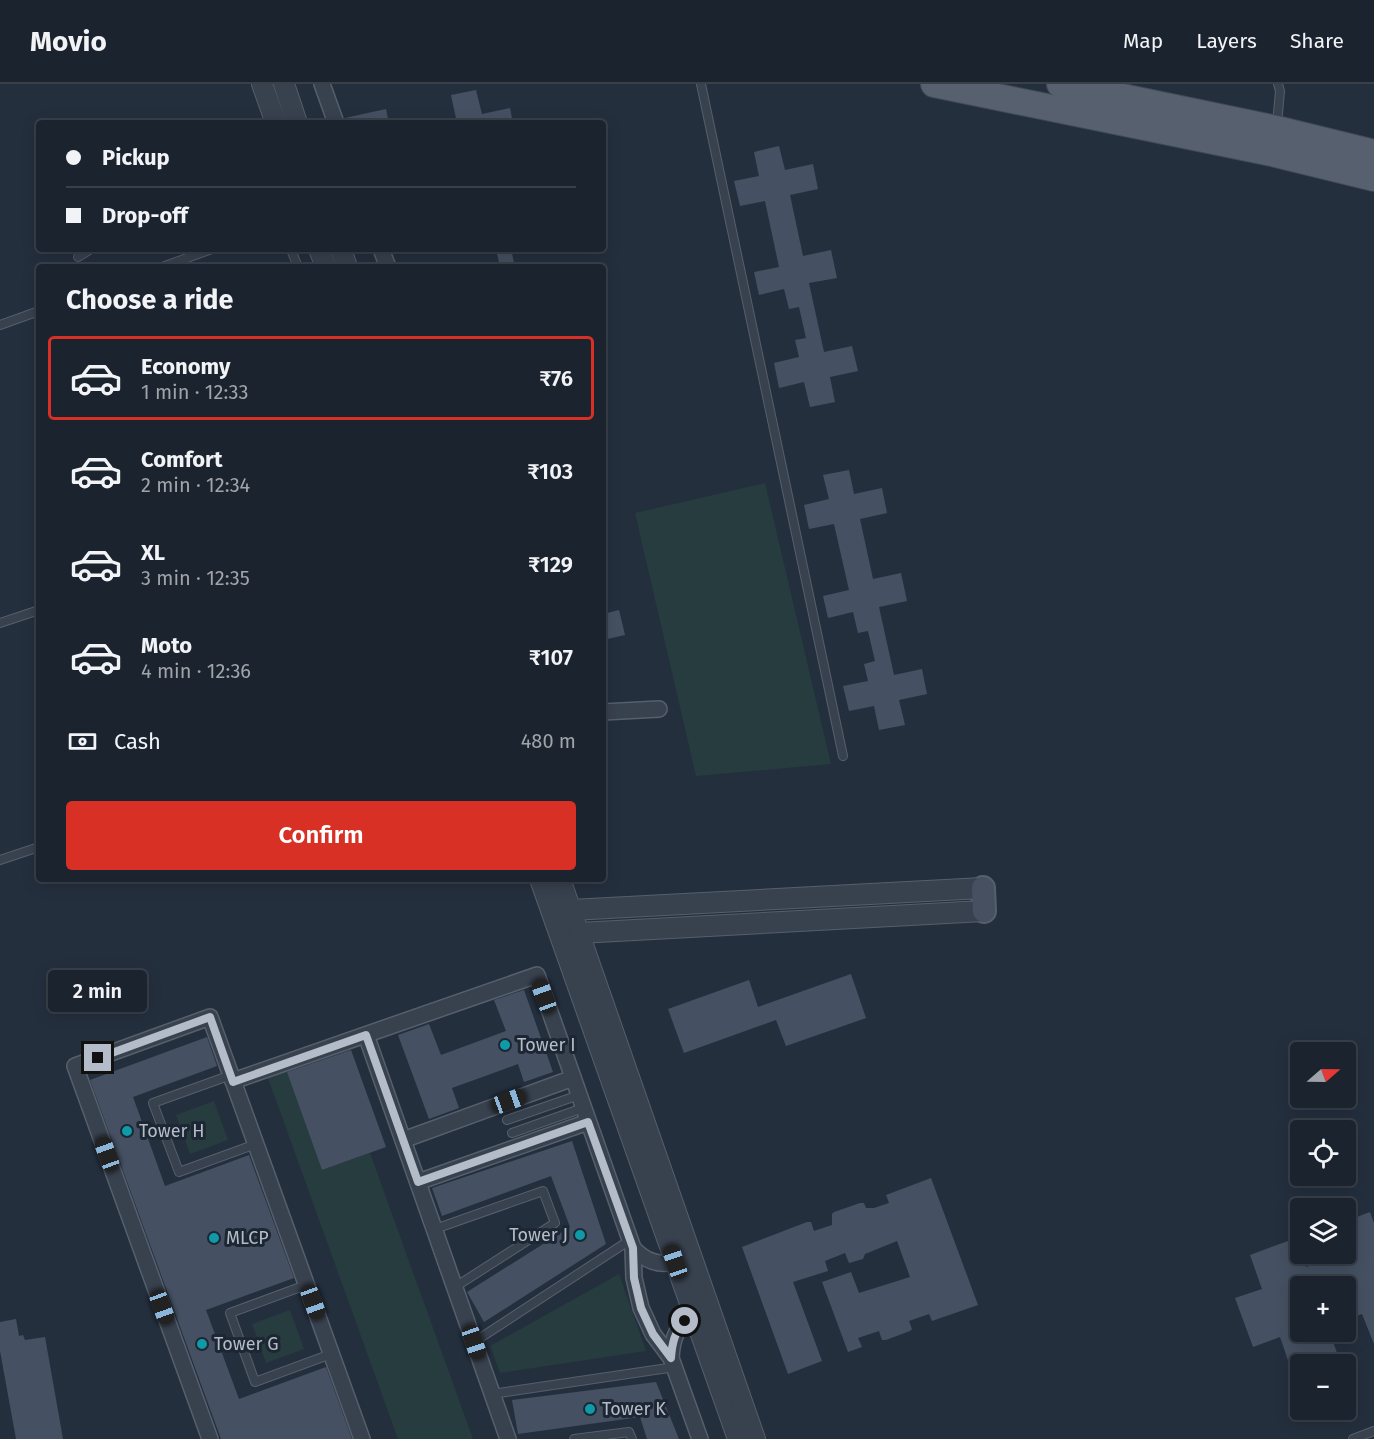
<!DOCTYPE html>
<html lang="en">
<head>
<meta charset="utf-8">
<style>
  :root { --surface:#1b232e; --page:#282f3a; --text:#f1f3f6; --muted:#a0a4aa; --line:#39404a; --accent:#d93025 }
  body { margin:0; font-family:"Fira Sans",sans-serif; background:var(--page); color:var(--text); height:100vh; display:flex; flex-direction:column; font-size:22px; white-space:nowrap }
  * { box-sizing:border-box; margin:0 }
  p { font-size:20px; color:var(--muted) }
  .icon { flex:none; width:33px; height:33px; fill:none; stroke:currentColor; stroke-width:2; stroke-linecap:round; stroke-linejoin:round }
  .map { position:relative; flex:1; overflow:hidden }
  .panel { position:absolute; left:36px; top:180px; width:570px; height:618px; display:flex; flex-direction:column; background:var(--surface); border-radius:6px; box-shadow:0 3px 15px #0003,0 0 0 2px var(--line) }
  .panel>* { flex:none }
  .banner { position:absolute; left:36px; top:36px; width:570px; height:132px; border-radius:6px; box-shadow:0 3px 15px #0003,0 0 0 2px var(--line); display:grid; align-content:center; height:132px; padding:0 30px; background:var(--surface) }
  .needle { width:39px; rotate:70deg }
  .tools { position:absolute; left:1290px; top:958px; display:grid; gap:12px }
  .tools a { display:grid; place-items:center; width:66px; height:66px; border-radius:6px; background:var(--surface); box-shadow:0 3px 15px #0003,0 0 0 2px var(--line); font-size:30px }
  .end { position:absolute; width:27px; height:27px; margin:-14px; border:8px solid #b4bcc9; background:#111; box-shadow:0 0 0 3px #111 }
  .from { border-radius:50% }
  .bubble { position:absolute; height:42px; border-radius:6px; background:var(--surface); box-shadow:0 3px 15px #0003,0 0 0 2px var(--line); font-size:20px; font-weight:600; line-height:42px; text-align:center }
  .car { position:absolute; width:18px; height:36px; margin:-18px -9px; border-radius:8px; box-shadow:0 0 4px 2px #0007; background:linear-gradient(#222 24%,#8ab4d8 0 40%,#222 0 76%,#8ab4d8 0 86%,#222 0) }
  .banner b { display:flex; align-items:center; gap:21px; height:57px; font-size:22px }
  .banner b+b { border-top:2px solid var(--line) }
  .banner i { width:15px; height:15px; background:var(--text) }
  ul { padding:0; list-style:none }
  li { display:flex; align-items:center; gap:18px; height:84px; margin:0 12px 9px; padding:0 18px; border:3px solid transparent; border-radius:6px }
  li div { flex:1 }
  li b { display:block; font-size:22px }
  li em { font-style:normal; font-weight:600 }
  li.current { border-color:var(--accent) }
  li>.icon { width:54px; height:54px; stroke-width:1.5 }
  h2 { padding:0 30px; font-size:27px; line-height:72px }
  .pay { display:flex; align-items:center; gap:15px; height:66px; padding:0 30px; font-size:22px }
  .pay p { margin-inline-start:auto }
  .action { display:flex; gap:12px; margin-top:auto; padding:12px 30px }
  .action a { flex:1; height:69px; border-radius:6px; background:var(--accent); color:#fff; font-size:24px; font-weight:600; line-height:69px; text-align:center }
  header { display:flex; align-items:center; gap:36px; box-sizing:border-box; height:84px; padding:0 30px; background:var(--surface); border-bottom:2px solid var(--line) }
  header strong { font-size:28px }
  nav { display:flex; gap:33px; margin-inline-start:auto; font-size:21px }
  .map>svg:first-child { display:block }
  .green { fill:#263c3f }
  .building { fill:#455162 }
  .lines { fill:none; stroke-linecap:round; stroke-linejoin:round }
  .service-casing { stroke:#565f6c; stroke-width:10 }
  .minor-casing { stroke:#565f6c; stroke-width:18 }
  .tertiary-casing { stroke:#565f6c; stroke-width:22 }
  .secondary-casing { stroke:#565f6c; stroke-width:26 }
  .primary-casing { stroke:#414a57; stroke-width:28 }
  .service { stroke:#38414e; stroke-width:8 }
  .minor { stroke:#38414e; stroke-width:15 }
  .tertiary { stroke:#38414e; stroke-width:20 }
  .secondary { stroke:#465061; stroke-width:22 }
  .primary { stroke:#56606e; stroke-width:26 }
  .route { stroke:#b4bcc9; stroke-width:8 }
  .culture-dot { fill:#0f9aa8; stroke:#1d2633; stroke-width:2 }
  .labels { text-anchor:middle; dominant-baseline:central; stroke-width:6; stroke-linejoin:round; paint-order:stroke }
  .poi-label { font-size:18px; fill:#b4bcc9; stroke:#1d2633; text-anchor:start }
</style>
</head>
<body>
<header>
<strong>Movio</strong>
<nav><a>Map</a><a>Layers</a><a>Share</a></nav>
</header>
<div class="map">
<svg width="1374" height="1355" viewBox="0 0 1374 1355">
  <rect width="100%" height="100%" fill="#242f3e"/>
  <g class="green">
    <path d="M765,399l66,281 -135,12 -61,-263z"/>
    <path d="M287,987l35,99 48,-17 103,286h-75l-130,-361z"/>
    <path d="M214,1017l14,39 -38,14 -14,-39z"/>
    <path d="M619,1190l27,77 -146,22 -10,-27z"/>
    <path d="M290,1226l14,39 -38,14 -14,-39z"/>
  </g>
  <g class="building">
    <path d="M476,6l6,24 28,-6 3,15h-56l-6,-28z"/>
    <path d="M386,25l3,14h-43l-1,-5z"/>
    <path d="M779,62l6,24 28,-6 5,25 -28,6 13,61 28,-6 6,28 -28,5 15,69 28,-6 6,25 -28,6 5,25 -25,5 -6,-25 -25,6 -5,-25 25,-6 -4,-17 11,-2 -7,-31 -10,2 -5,-20 -25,6 -5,-23 25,-5 -14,-66 -25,5 -6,-25 25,-5 -5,-24z"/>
    <path d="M496,165h15l4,18h-15z"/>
    <path d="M849,386l5,24 28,-6 5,25 -27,6 13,60 28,-6 6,28 -28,6 15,68 28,-6 5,25 -28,6 6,25 -26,5 -5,-24 -25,5 -6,-25 25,-5 -4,-17 11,-3 -7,-30 -10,2 -5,-21 -25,6 -5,-22 26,-6 -15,-66 -25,5 -5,-24 25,-6 -6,-24z"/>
    <path d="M619,526l6,25 -22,5v-26z"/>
    <path d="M851,890l15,44 -80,28 -10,-26 -92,33 -16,-44 81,-29 9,27z"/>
    <path d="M524,906l29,82 -29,10 -6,-18 -66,24 7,20 -30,11 -31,-84 31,-11 12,31 65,-24 -12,-31z"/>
    <path d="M207,953l10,29 -84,31 32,89 84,-31 45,123 -88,32 33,89 87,-32 26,72h-131l-131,-359z"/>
    <path d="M351,966l35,97 -64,23 -35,-98z"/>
    <path d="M572,1057l34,103 -122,78 -17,-30 103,-65 -19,-51 -109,40 -10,-28z"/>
    <path d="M931,1094l47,127 -46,16 -3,-7 -20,7 3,8 -2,2 -24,9h-4l-3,-9 -21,7 4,9 -14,5 -26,-70 29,-10 8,21 51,-16 -13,-36 -32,13 -2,5 -14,4 -4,-10 -20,8 3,10 -35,11 29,79 -34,13 -46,-127 65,-25h4l3,9 18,-6v-11l2,-2 26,-9h4l2,5h8l15,-5 -3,-8z"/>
    <path d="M1370,1128l4,11v121l-12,-30 -16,6v-33h-46v45h30l7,21 -46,16 -11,-32 -27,10 -18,-49 27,-9 -12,-34 46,-17 10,29 40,-13v-33z"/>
    <path d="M16,1235l3,17 4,-1 2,5 20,-3 18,102h-47l-16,-88v-29z"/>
    <path d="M656,1298l23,57h-32l-7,-22 -122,17 -6,-34z"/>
  </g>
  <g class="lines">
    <g class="service-casing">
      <g id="service">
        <path d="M701,0l142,672"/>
        <path d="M1277,40l3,-33 -2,-7"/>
        <path d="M289,165l3,3 6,15"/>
        <path d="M78,173l13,-8"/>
        <path d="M162,183l50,-18"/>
        <path d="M0,241l39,-14"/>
        <path d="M0,539l39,-13"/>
        <path d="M0,776l39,-13"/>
        <path d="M231,991l-78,28 26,69 77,-28"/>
        <path d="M507,1036l72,-25"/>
        <path d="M512,1049l71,-25"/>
        <path d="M435,1145l108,-38 12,32 -100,64"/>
        <path d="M306,1201l-76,28 25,69 76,-28"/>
        <path d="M474,1258l156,-102"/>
        <path d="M492,1310l183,-27"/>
        <path d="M574,1355l55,-7 3,7"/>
        <path d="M1353,1355l21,-8"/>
      </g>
    </g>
    <g class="minor-casing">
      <g id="minor">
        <path d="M322,0l14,39"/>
        <path d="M381,165l7,18"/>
        <path d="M603,628l56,-3"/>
        <path d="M366,951l142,404"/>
        <path d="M233,997l304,-106 96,273 1,30 7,30 12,26 18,24 29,81"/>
        <path d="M403,1056l170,-62"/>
        <path d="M418,1098l170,-60"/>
        <path d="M633,1164c12,13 25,18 42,14"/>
        <path d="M671,1274c1,-19 6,-34 23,-42"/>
        <path d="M210,1355l-135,-373 135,-49 152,422"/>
      </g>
    </g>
    <g class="tertiary-casing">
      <g id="tertiary">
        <path d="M262,0l14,39"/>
        <path d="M284,0l13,39"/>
        <path d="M319,165l7,18"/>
        <path d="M341,165l6,18"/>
        <path d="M540,795l198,560"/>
        <path d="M560,795l195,560"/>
        <path d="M571,826l412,-22"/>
        <path d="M579,849l405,-22"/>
      </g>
    </g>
    <g class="secondary-casing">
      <path id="secondary" d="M983,804l1,23"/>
    </g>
    <g class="primary-casing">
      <g id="primary">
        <path d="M934,0l338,69 102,25"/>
        <path d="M1060,0l217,45 97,24"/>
      </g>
    </g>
    <use href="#service" class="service"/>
    <use href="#minor" class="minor"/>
    <use href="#tertiary" class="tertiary"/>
    <use href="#secondary" class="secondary"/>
    <use href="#primary" class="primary"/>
  </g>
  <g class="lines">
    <path class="route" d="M98,974l112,-41 23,65 133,-47 52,147 170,-60 45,126 1,30 7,30 12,26 18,24c1,-15 4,-27 14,-37"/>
  </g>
  <g class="culture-dot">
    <circle cx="505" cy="961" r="6"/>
    <circle cx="127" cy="1047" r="6"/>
    <circle cx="580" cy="1151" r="6"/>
    <circle cx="214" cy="1154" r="6"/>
    <circle cx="202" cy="1260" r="6"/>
    <circle cx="590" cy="1325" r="6"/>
  </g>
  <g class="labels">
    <g class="poi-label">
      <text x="517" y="961">Tower I</text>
      <text x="139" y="1047">Tower H</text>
      <text x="568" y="1151" text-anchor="end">Tower J</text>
      <text x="226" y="1154">MLCP</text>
      <text x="214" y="1260">Tower G</text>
      <text x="602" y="1325">Tower K</text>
    </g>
  </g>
</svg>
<div class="tools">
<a><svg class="needle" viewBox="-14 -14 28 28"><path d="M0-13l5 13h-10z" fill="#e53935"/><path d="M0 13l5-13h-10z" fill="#a0a4aa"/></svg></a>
<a><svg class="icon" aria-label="locate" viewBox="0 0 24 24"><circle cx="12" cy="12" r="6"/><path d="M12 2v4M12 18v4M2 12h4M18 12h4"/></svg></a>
<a><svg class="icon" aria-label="layers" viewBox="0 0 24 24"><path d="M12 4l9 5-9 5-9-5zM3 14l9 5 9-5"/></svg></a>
<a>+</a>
<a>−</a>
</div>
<i class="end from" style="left:685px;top:1237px"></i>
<i class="end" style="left:98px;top:974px"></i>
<div class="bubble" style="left:48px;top:886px;width:99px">2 min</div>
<i class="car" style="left:544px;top:912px;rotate:340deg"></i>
<i class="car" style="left:509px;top:1017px;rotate:70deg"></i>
<i class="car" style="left:107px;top:1070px;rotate:340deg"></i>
<i class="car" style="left:675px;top:1178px;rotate:341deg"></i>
<i class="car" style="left:313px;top:1218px;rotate:160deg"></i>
<i class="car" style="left:162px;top:1223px;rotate:160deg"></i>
<i class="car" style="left:474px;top:1258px;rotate:161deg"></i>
<div class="banner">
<b><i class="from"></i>Pickup</b>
<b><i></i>Drop-off</b>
</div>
<section class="panel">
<h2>Choose a ride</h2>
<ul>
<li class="current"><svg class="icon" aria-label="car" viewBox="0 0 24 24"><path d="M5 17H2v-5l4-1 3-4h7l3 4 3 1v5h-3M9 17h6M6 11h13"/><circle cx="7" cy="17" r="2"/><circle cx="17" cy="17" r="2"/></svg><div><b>Economy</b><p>1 min · 12:33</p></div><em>₹76</em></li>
<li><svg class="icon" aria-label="car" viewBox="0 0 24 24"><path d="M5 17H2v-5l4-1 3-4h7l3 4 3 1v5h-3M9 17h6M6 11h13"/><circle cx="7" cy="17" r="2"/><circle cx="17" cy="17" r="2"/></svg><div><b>Comfort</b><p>2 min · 12:34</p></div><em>₹103</em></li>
<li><svg class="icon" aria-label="car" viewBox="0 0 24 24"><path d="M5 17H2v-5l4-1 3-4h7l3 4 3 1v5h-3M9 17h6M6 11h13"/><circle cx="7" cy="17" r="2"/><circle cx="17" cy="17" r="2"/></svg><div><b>XL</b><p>3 min · 12:35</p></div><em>₹129</em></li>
<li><svg class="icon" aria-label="car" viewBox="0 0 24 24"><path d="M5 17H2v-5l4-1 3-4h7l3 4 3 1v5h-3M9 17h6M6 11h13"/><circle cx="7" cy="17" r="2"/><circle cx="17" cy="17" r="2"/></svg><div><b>Moto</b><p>4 min · 12:36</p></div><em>₹107</em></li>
</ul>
<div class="pay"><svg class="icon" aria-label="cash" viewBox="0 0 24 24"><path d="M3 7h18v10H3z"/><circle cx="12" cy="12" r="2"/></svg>Cash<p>480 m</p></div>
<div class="action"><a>Confirm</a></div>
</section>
</div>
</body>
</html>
